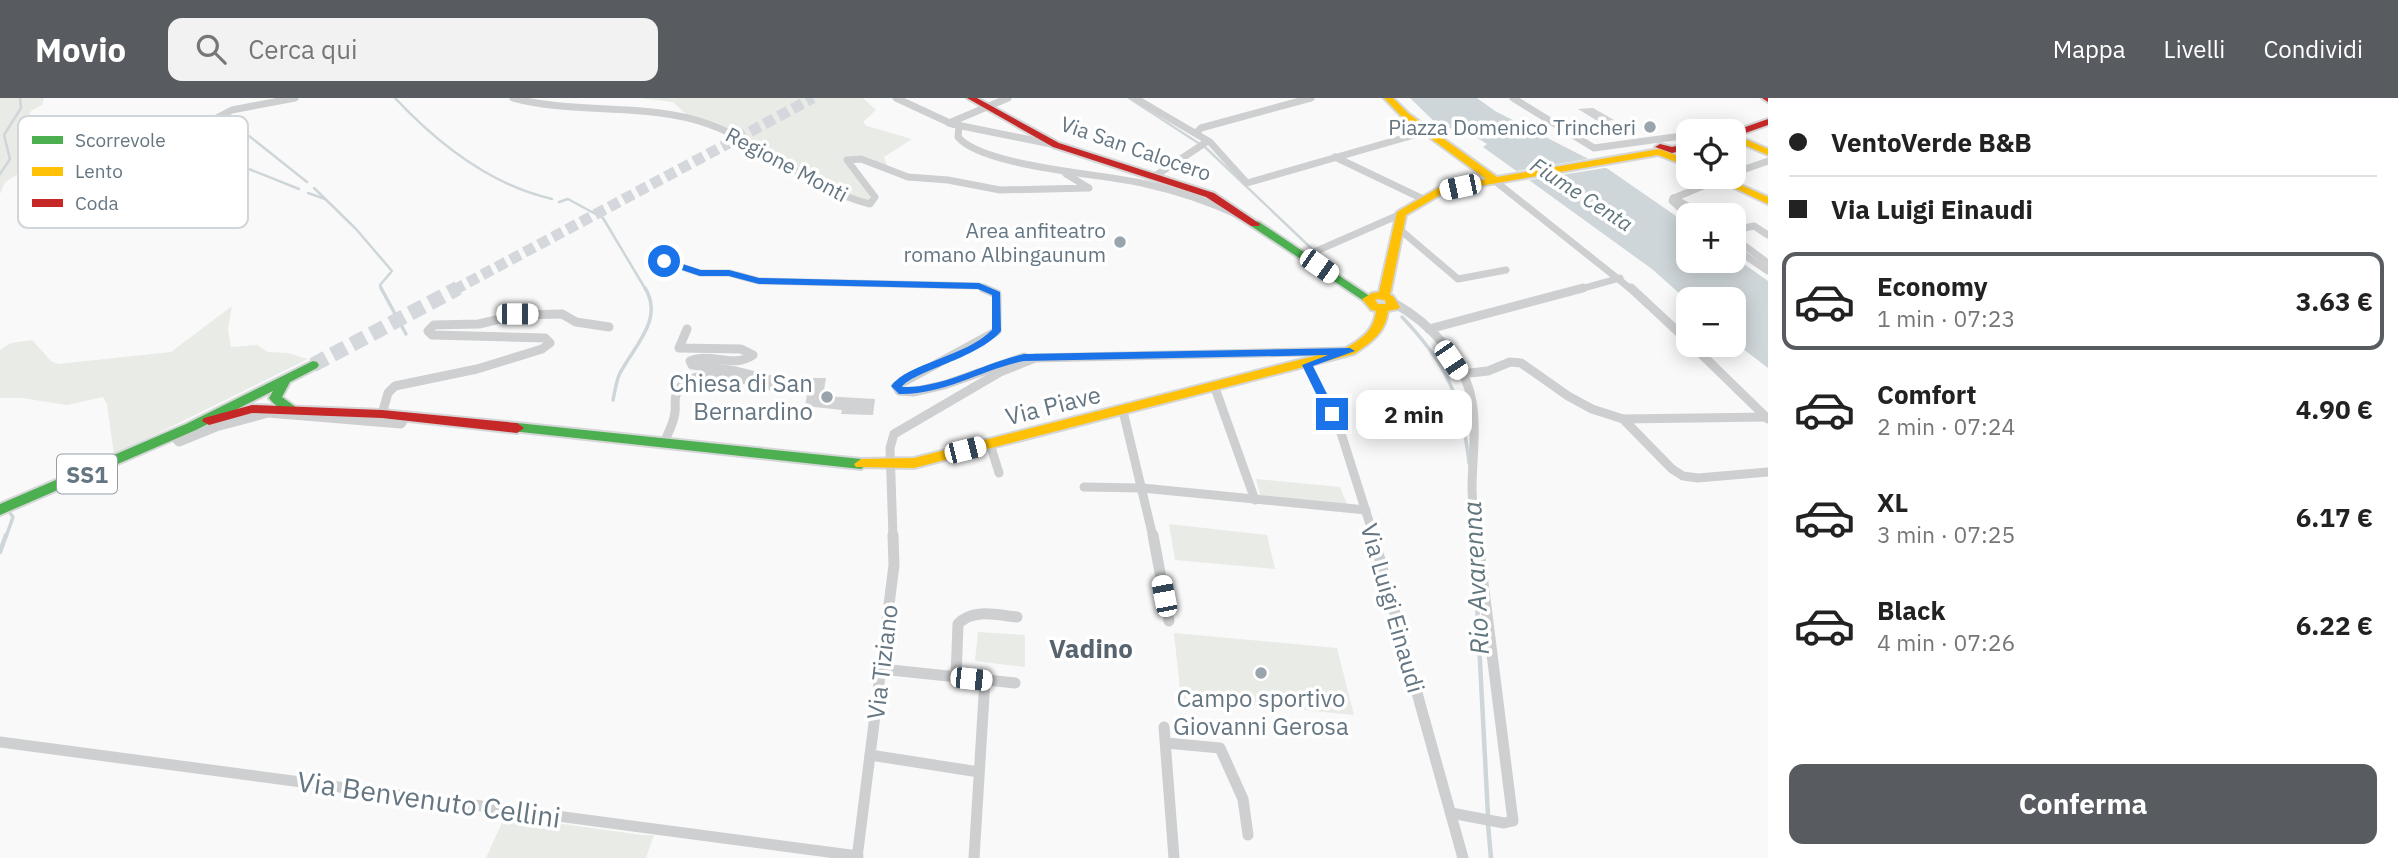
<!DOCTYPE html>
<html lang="it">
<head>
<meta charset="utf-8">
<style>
  :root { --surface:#fff; --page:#f2f2f2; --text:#222; --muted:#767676; --line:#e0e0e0; --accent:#585c60 }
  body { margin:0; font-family:"IBM Plex Sans",sans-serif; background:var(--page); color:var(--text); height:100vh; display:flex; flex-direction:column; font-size:26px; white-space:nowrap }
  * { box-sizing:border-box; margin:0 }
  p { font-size:23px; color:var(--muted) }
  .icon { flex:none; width:38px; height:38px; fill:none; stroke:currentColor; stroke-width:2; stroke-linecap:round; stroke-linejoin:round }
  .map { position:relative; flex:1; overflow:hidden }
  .drawer { display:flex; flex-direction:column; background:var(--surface); width:630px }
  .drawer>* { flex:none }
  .top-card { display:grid; align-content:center; height:154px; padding:0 21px; background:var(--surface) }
  .controls { position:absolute; left:1676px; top:21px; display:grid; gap:14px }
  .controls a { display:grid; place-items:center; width:70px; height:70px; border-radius:14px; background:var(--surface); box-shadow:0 4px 18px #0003; font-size:35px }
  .end { position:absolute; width:32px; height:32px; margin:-16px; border:9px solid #1a73e8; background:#fff; box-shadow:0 0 0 4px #fff }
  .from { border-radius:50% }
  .bubble { position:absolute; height:49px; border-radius:14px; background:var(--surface); box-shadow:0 4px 18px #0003; font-size:23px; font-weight:800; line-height:49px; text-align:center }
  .car { position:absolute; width:21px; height:42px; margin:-21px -10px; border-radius:9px; box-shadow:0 0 5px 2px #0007; background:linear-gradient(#fff 24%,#345 0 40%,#fff 0 76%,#345 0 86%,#fff 0) }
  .top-card b { display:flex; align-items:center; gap:24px; height:66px; font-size:26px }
  .top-card b+b { border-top:2px solid var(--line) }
  .top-card i { width:18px; height:18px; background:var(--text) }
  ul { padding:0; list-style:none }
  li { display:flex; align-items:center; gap:21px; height:98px; margin:0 14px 10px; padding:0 7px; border:4px solid transparent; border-radius:14px }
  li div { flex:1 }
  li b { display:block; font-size:26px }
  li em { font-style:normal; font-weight:800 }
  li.selected { border-color:var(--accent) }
  li>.icon { width:63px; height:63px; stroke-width:1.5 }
  .button { display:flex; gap:14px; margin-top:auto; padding:14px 21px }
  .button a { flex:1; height:80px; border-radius:14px; background:var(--accent); color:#fff; font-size:28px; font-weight:800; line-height:80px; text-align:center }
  header { display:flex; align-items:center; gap:42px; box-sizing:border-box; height:98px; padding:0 35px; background:var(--accent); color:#fff }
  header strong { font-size:33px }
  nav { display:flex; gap:38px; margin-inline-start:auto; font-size:24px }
  .search { width:490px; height:63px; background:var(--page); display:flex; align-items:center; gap:18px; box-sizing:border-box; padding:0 24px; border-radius:14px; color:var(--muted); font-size:26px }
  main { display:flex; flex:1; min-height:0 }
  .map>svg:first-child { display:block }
  .green { fill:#e8ebe6 }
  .water { fill:#ced6d9 }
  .pier { fill:#f9f9f9 }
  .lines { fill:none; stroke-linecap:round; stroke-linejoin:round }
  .stream-far2 { stroke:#ced6d9; stroke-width:2.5 }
  .stream-far1 { stroke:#ced6d9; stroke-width:3.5 }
  .stream { stroke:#ced6d9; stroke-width:4.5 }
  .building { fill:#d0d2d3 }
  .primary-tunnel-far1 { stroke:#d4d8dc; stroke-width:11; stroke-dasharray:11 5; stroke-linecap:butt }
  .primary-tunnel { stroke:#d4d8dc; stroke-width:15; stroke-dasharray:15 7; stroke-linecap:butt }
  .fast-casing { stroke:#d5d6d7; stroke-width:4 }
  .slow-casing { stroke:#d5d6d7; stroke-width:4 }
  .jam-casing { stroke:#d5d6d7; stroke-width:4 }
  .street-far2 { stroke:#cecfd0; stroke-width:7 }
  .street-far1 { stroke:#cecfd0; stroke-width:9 }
  .street { stroke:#cecfd0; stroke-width:11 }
  .fast { fill:#4caf50; fill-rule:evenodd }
  .slow { fill:#ffc107; fill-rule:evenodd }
  .jam { fill:#c62828; fill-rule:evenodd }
  .route { fill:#1a73e8 }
  .poi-dot { fill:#99a4ac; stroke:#fff; stroke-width:2.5 }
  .labels { text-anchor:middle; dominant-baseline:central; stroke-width:7; stroke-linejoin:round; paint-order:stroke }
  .far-poi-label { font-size:21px; fill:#657683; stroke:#fff; text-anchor:end }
  .far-street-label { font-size:21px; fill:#657683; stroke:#fff }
  .far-water-label { font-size:21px; font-style:italic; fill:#60757c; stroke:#fff }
  .shield { fill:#fff; stroke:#939fa8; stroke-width:2 }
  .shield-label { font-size:23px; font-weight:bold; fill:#657683 }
  .poi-label { font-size:24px; fill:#657683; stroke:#fff; text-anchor:end }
  .street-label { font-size:24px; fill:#657683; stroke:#fff }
  .water-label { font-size:26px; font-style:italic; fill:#60757c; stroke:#fff }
  .neighbourhood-label { font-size:26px; font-weight:bold; fill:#57646e; stroke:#fff }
  .near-street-label { font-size:28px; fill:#657683; stroke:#fff }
  .key { fill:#fff; stroke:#d1d6da; stroke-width:2 }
  .key-label { font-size:19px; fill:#657683 }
</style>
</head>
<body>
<header>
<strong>Movio</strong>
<div class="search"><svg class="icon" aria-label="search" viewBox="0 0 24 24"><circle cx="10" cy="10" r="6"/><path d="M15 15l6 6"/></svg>Cerca qui</div>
<nav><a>Mappa</a><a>Livelli</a><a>Condividi</a></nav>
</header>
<main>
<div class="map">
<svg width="1768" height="760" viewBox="0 0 1768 760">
  <rect width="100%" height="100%" fill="#f9f9f9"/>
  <g class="green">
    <path d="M0,0h44l-2,7 -11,6c-6,12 2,20 0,31l14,9 -3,8 -37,23 -5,12z"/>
    <path d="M640,0h223l13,12 -13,12 4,4 45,13 -28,18 3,9 -44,-6 27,35v5l-7,1 -100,-51 -32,-21 -42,-12 -16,-15z"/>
    <path d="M232,208l-4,23 3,18 26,-2 11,7 19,1 21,6 -194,96 -7,-51 -4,-7 -36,8 -45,-7h-22v-48l11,-7 21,-3 19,21 7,3 113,-12z"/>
    <path d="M1256,381l84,8 8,19 -87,-8z"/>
    <path d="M1169,426l98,11 8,34 -100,-9z"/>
    <path d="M978,534l47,3v32l-50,-6z"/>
    <path d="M1174,535l163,15 17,67 -173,-17z"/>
    <path d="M505,718l137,19h12l-8,23h-160z"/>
  </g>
  <path class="water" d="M1410,0h67l18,13 113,58 81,56v36h45v-4l34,24v87l-34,-26v-43h-45v3l-37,-33 -169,-122 4,-3 -23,-14 -24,-3z"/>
  <path class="pier" d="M1593,60l18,9 -87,14 -14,-9z"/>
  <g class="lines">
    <g class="stream-far2">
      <path d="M395,0c43,46 95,87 157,101"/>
      <path d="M1129,0l77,50 106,101"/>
      <path d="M234,26l73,58"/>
      <path d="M214,57l85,34"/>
      <path d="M0,76l10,-15 -6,-24 17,-27 -1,-10"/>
      <path d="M314,90l42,41 36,42 -12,14 2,5"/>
      <path d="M308,95l17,6"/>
      <path d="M559,104l9,-3 35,19 43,72"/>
    </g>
    <g class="stream-far1">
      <path d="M381,190l25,46"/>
      <path d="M1402,219c45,47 60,81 67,146"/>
      <path d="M613,302c2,-9 3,-19 7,-27 15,-28 44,-54 25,-85"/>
      <path d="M6,439l7,-20 -3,-4"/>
    </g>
    <g class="stream">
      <path d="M0,454l6,-17"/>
      <path d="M1475,467l13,251"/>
      <path d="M1488,726l3,34"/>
    </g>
  </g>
  <g class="building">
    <path d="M1593,10l21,12 -15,2 -21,-13z"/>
    <path d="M810,280h16l-3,18 52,3 -2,16 -32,-1 1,-4 -37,-4z"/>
  </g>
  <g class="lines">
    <path class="primary-tunnel-far1" d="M454,192l359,-192"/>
    <path class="primary-tunnel" d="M313,267l145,-77"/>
    <g class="fast-casing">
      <g id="fast">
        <path d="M1255,123l4,1 115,77 -6,3 -4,-1 -113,-75 -1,-2z"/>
        <path d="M313,263l4,1 2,3 -2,3 -27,14 -8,15 15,11 -2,3c-10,3 -21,-6 -26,-13l4,-7 -77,39 -196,85v-11l186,-80z"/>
        <path d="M517,325l344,36 7,5 -7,5 -349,-38 -2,-3 2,-3z"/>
      </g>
    </g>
    <g class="slow-casing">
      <g id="slow">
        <path d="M1384,0h9l16,16 88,63 162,-28 30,11v7l-31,-12 -213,37 -39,23 -16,80 3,1 7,11 -2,2 -10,2c-2,21 -17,32 -34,43l-440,114 -58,-1 -2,-3 7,-5 53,-1 432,-110c15,-9 28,-17 30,-37l-5,-1 -9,-11 10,-6 7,-1 18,-80 41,-24 48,-9 -83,-61zM1377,201l8,1 1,4h-8l-3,-4z"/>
        <path d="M1738,38l30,13v6l-33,-14 -1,-3z"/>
        <path d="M1711,79h12l45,20v7z"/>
      </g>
    </g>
    <g class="jam-casing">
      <g id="jam">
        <path d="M967,0h10l82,45 155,50 46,31 -1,2h-8l-45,-29 -153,-50z"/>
        <path d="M1762,0h6v4z"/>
        <path d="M1768,21v6l-34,12v-6z"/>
        <path d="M1689,45v6l-17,4 -17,-6 5,-3 12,3z"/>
        <path d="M252,307l130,5 135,13 7,5 -7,5 -135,-15 -130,-5 -43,12 -7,-4 2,-3z"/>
      </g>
    </g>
    <g class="street-far2">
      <path d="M513,0c64,17 133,4 195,26 57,20 102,65 162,80l5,-7 -28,-37 14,-1 47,18 40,3 52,10 89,-2 -23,-14 3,-2"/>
      <path d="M896,0l56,26 104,21"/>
      <path d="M1135,0l75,44 37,41 181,-52"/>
      <path d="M1513,0l81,50 95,-13"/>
      <path d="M949,25l59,-25"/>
      <path d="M959,28l-1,11c25,30 147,37 188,47 32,7 62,17 92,31"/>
      <path d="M1196,35l5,-5 110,-30"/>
      <path d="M166,46l66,-34 63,-12"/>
      <path d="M1335,59l88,42"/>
      <path d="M1734,75l34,-12"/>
      <path d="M1155,78l50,-33"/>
      <path d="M1495,83l137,109"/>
      <path d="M1673,100l-1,3 17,15"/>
      <path d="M1674,100l51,-21"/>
      <path d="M1674,100l29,17"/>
      <path d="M1398,130l60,51 48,-9"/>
      <path d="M1734,132l20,-4 14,9"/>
      <path d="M1734,140l34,25"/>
      <path d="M1734,150l34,23"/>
      <path d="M1305,158l96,-42"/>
      <path d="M664,163l36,12h29l30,8 220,5 8,4"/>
      <path d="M1577,192l43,-12"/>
    </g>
    <g class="street-far1">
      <path d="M983,190l14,6v37l-101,55 3,5 14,1 31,-7 80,-28"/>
      <path d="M1631,190l58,54"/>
      <path d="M1394,205c36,20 71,57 78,99 5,27 0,59 0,87 0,16 4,32 6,48"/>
      <path d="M1429,231l154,-41"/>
      <path d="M1692,247l76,74"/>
      <path d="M1307,267l34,68 33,104"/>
      <path d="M1461,276l27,-3 22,-9 11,1 47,33 24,13 31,10 49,50 11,7 15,2 70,-6"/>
      <path d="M1215,290l40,112"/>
      <path d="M1123,313l30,126"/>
      <path d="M382,316l6,-21 7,-7 82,-17 65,-20 8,-6 -5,-5 -113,-3 -4,-4 6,-6 45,-1 38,-9 45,-1 14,8 33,5"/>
      <path d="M1623,321l144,-2"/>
      <path d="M173,337l6,7 37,-15 52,-14 133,11 5,-8"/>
      <path d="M664,345c4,-10 10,-20 11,-31 1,-6 -1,-11 1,-17 13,-37 79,-12 106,-6l9,-4 -55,-14 -44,-6 -2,-4c21,-9 44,8 63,-6l-12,-6 -62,-1 8,-19"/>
      <path d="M990,346l9,29"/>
      <path d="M1084,389l58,1 224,22"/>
      <path d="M893,439l-3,-89 4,-14 106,-62 35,-14 311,-7"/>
    </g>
    <g class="street">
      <path d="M1153,437l16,86"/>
      <path d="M1373,437l90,323"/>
      <path d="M881,571l134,14"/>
      <path d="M956,579l2,-53c15,-16 39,-9 59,-7"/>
      <path d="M1164,629l10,131"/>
      <path d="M0,644l858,114"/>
      <path d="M1166,645l54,5 23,51 5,36"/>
      <path d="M870,657l109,17"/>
      <path d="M1451,715l53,10 9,-2 -36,-286"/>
      <path d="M857,760l37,-293 -1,-30"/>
      <path d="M974,760l11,-178"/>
    </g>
    <use href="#fast" class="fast"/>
    <use href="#slow" class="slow"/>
    <use href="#jam" class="jam"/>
  </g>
  <path class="route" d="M664,160l37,12h28l30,8 220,5 21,9 1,39c-22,27 -90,41 -99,56 42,1 81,-24 122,-33l326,-6 5,3 -42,15 24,48 -5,4 -6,-4 -24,-49 26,-10 -304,6c-44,9 -79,34 -125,33l-8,-8c17,-23 74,-29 101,-56v-35l-14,-6 -219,-5 -30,-8h-29l-39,-13z"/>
  <g class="poi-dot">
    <circle cx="1650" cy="29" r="7"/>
    <circle cx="1120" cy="144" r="7"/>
    <circle cx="827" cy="299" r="7"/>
    <circle cx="1261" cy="575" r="7"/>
  </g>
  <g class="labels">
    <g class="far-poi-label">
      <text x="1636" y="29">Piazza Domenico Trincheri</text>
      <text x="1106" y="132">Area anfiteatro<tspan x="1106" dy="24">romano Albingaunum</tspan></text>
    </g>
    <g class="far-street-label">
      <text transform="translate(1136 50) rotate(19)">Via San Calocero</text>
      <text transform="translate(787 66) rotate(28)">Regione Monti</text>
    </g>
    <g class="far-water-label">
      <text transform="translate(1582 96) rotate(33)">Fiume Centa</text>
    </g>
    <rect class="shield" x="57" y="356.5" width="60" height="39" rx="5"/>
    <g class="shield-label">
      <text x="87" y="376">SS1</text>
    </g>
    <g class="poi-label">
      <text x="813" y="285">Chiesa di San<tspan x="813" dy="28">Bernardino</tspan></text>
      <text x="1261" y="600" text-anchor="middle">Campo sportivo<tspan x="1261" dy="28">Giovanni Gerosa</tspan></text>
    </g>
    <g class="street-label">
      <text transform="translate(1053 307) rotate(-14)">Via Piave</text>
      <text transform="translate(1393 510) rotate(74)">Via Luigi Einaudi</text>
      <text transform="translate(882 564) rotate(-83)">Via Tiziano</text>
    </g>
    <g class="water-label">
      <text transform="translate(1475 480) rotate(-93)">Rio Avarenna</text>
    </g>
    <g class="neighbourhood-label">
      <text x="1091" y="550">Vadino</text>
    </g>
    <g class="near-street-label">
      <text transform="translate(429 701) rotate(8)">Via Benvenuto Cellini</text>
    </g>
  </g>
  <rect x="18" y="18" width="230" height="112" rx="10" class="key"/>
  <rect x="32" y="38" width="31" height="8" fill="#4caf50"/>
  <rect x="32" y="69" width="31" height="9" fill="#ffc107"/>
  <rect x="32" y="101" width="31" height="8" fill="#c62828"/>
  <g class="key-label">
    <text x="75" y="49">Scorrevole</text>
    <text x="75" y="80">Lento</text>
    <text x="75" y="112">Coda</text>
  </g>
</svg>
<div class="controls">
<a><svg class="icon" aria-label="locate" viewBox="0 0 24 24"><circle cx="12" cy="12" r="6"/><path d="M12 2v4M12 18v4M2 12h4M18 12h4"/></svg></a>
<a>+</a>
<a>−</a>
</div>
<i class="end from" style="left:664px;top:163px"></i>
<i class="end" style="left:1332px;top:316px"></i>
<div class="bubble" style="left:1356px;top:292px;width:116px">2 min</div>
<i class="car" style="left:1460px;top:89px;rotate:258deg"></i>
<i class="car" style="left:1319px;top:168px;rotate:125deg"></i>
<i class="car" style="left:517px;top:216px;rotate:90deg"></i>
<i class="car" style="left:1451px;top:262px;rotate:146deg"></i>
<i class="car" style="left:965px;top:352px;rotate:76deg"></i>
<i class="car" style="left:1164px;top:498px;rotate:349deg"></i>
<i class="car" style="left:971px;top:581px;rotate:96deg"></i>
</div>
<section class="drawer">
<div class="top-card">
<b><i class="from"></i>VentoVerde B&amp;B</b>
<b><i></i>Via Luigi Einaudi</b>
</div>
<ul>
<li class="selected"><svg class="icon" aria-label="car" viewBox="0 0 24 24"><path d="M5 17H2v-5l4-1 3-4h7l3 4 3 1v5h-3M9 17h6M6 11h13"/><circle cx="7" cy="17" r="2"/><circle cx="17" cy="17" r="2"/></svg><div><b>Economy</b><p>1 min · 07:23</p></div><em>3.63 €</em></li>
<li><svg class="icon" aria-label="car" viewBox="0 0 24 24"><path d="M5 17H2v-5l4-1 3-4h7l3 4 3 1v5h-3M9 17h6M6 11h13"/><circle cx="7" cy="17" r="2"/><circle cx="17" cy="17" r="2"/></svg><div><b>Comfort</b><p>2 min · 07:24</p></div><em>4.90 €</em></li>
<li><svg class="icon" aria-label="car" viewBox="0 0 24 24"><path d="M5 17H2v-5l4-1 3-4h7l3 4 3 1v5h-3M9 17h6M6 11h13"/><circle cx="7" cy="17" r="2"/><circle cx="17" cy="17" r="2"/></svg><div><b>XL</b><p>3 min · 07:25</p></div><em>6.17 €</em></li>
<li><svg class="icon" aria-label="car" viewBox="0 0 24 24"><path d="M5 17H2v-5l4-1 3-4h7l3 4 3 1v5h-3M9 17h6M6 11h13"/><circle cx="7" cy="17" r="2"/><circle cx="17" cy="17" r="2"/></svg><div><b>Black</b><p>4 min · 07:26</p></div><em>6.22 €</em></li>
</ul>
<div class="button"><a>Conferma</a></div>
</section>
</main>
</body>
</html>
